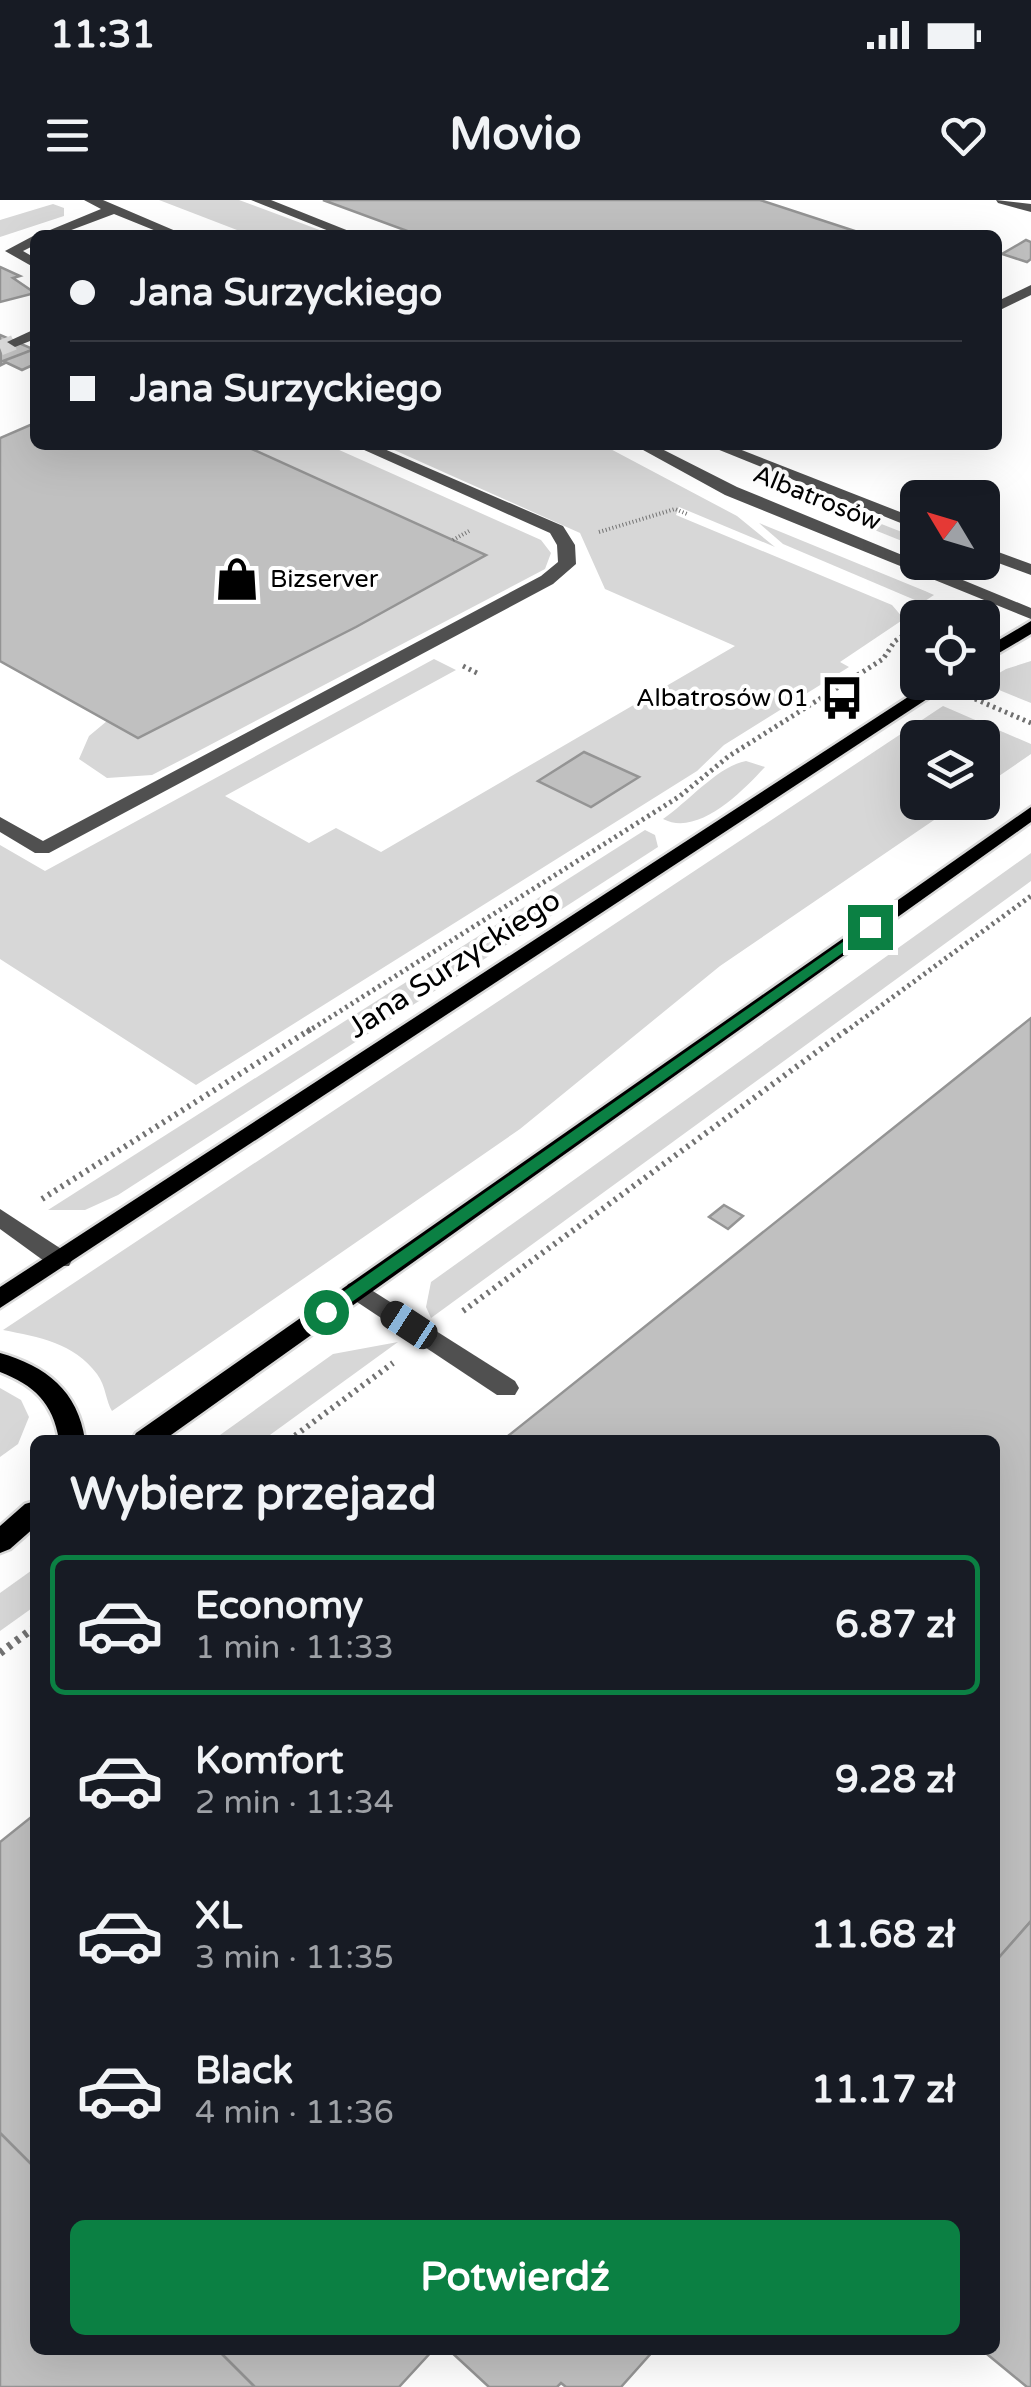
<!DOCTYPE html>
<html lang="pl">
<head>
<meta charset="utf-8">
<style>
  :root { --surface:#171b24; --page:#242831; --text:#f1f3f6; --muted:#9ea1a6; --line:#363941; --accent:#0b8043 }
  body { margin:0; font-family:"Varela Round",sans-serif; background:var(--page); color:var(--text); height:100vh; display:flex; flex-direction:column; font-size:38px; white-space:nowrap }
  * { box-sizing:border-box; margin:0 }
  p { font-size:32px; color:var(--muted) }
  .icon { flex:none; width:55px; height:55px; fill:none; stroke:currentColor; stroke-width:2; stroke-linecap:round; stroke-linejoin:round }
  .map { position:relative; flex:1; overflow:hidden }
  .side { position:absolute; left:30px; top:1235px; width:970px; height:920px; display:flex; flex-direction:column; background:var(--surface); border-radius:15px; box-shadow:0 10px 40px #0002 }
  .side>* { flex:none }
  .hud { position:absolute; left:30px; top:30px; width:972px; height:220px; border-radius:15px; box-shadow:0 10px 40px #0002; display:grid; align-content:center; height:220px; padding:0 40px; background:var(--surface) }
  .needle { width:65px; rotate:308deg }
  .buttons { position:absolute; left:900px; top:280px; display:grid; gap:20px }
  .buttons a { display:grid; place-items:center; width:100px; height:100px; border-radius:15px; background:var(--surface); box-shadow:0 10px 40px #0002; font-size:50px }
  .end { position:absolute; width:45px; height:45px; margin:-22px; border:12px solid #0b8043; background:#fff; box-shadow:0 0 0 5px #fff }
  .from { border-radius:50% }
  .car { position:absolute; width:30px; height:60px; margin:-30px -15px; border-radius:12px; box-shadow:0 0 8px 2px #0007; background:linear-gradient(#222 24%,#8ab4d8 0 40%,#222 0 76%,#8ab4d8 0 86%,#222 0) }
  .hud b { display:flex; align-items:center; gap:35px; height:95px; font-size:38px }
  .hud b+b { border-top:2px solid var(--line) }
  .hud i { width:25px; height:25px; background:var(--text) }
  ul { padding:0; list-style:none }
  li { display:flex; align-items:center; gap:30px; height:140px; margin:0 20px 15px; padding:0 20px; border:5px solid transparent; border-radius:15px }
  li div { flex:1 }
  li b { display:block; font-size:38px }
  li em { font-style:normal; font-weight:700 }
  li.active { border-color:var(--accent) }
  li>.icon { width:90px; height:90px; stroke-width:1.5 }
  h2 { padding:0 40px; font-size:45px; line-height:120px }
  .button { display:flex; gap:20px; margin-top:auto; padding:20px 40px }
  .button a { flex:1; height:115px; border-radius:15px; background:var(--accent); color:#fff; font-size:40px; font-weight:700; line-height:115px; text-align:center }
  .status { display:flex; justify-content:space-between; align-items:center; height:70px; padding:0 50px; background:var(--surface); direction:ltr }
  .status svg { height:28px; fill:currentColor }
  header { display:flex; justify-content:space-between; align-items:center; height:130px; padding:0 40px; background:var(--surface); font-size:45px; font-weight:700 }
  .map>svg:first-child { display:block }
  .green { fill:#d7d7d7 }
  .building { fill:#c0c0c0; stroke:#949494; stroke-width:2.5 }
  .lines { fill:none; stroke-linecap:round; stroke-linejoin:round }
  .minor-tunnel { stroke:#d9d9d9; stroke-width:15; stroke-dasharray:15 8; stroke-linecap:butt }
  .major-casing { stroke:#dbdbdb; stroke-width:5 }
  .path-far3 { stroke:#727272; stroke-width:4; stroke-dasharray:1 2.5; stroke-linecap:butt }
  .path-far2 { stroke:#727272; stroke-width:5; stroke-dasharray:2.5 4; stroke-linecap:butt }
  .path-far1 { stroke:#727272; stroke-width:6; stroke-dasharray:2.5 5; stroke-linecap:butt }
  .path { stroke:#727272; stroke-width:8; stroke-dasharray:4 6; stroke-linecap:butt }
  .minor { fill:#505050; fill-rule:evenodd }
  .major { fill:#000; fill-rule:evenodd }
  .route { fill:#0b8043 }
  .labels { text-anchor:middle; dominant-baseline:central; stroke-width:8; stroke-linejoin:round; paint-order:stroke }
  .far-street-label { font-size:25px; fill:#000; stroke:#fff }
  .far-poi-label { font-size:25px; fill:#000; stroke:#fff; text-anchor:start }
  .street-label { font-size:30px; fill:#000; stroke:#fff }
</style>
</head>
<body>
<div class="status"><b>11:31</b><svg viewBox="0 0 49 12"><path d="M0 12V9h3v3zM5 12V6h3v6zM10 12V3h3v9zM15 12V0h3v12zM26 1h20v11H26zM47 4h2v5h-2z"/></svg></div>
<header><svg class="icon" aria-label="menu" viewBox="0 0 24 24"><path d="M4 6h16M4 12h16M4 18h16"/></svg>Movio<svg class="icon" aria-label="heart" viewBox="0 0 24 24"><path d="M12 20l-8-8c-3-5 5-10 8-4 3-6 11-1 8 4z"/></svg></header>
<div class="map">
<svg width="1031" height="2187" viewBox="0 0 1031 2187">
  <rect width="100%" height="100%" fill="#fff"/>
  <g class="green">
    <path d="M159,0h80l94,35h-83z"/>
    <path d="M53,4l11,4v8l-64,21v-17z"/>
    <path d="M243,245h85l213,95 10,13 -6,16 -356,187 -37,19 -45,3 -28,-19 10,-23 18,-15 32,17 217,-111 129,-72z"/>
    <path d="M383,245h220l134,71 38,31 -96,-40 -3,8 216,90 12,14 -64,43 9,5 -125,78 -27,26 -501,314 -196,-126v-114l45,26 389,-212 22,11 -231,126 84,47 27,-15 45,24 354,-206 -130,-57 -25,-56z"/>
    <path d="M757,275l160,63v9l-145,-58 -14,-8z"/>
    <path d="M759,323l166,68 9,4 -12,8 -139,-59z"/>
    <path d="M1031,461v42l-49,-20 24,-14z"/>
    <path d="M943,506l88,38v10l-48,33 -1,-49h-64v64l41,1 -239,163 -200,163 -408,282c-6,-9 -6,-25 -15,-37 -23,-31 -58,-37 -94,-44z"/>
    <path d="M746,561l19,6c-23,25 -67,70 -102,52 25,-17 55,-53 83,-58z"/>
    <path d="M645,630l10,5 3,12 -540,348 -33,15h-37z"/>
    <path d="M1031,653v28l-600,437 -5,-11 5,-25z"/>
    <path d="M398,1142l-135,98h-50l120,-86z"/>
    <path d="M0,1188l21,12 8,17 -11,27 -18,13z"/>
    <path d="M35,1368v38l-35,25v-38z"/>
  </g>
  <g class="building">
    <path d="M323,0h437l107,35h-449z"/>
    <path d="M1026,40l5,2v17l-4,3 -25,-8z"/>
    <path d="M0,67l20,9 -7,2 22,15 -35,9z"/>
    <path d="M0,135l33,14 -32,16z"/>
    <path d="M32,150l3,14 -13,6 -19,-9z"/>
    <path d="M35,223v22h208l243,110 -130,72 -218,111 -138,-77v-223z"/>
    <path d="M584,552l55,25 -48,30 -53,-26z"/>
    <path d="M1031,818v903l-36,41v-522h-492z"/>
    <path d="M724,1005l19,11 -15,13 -19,-12z"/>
    <path d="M35,1614v354l-35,-35v-291z"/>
    <path d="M1031,1721v466h-4l-45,-37h13v-388z"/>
    <path d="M0,1933l35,35v182h183l37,37h-255z"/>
    <path d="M218,2150h215l-34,37h-144z"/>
    <path d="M449,2150h205l-33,37h-55l-5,-4 -4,4h-68z"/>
  </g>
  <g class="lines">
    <path class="minor-tunnel" d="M0,148l15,-6"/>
    <g class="major-casing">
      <g id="major">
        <path d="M1031,421v13l-49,29v-13z"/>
        <path d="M931,482h22l-953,626v-21z"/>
        <path d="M1031,607v15l-867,618h-32l4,-7z"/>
        <path d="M0,1153c46,13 78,38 85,87h-26c-6,-37 -25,-55 -59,-68z"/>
        <path d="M35,1301v26l-25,22 -10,4v-27l25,-22z"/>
      </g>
    </g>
    <g class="path-far3">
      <path d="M599,332l76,-23 12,5"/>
      <path d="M453,340l16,-9"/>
    </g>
    <g class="path-far2">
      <path d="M463,466l14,7"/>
      <path d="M975,499l56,24"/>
      <path d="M307,832l373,-236 49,-40 154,-97 12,-18 23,-15"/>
      <path d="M845,832l186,-136"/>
    </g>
    <g class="path-far1">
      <path d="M42,999l269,-170"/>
      <path d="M463,1111l385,-282"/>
      <path d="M289,1240l104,-77"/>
    </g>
    <path class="path" d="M0,1453l35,-26"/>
    <g class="minor">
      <path d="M84,0h19l82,35h-19l-52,-21 -56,21h-20l63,-26z"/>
      <path d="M251,0h20l88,35h-20z"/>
      <path d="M996,0l35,4v8l-33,-9z"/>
      <path d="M35,35v10l-12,6 12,7v10l-30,-17z"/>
      <path d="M1031,85v10l-33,16v-10z"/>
      <path d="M35,129v10l-20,8 -8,-5z"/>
      <path d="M353,245h22l188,81 12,19 1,19 -23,20 -504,269h-14l-35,-21v-15l43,24 498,-265 17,-14 -1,-17 -7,-12z"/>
      <path d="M634,245h20l83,42 294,121v11l-306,-124z"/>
      <path d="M707,245h22l189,74v11z"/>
      <path d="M982,346l49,18v11l-49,-18z"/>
      <path d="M0,1009l69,45 3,6 -3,6h-18l-51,-37z"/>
      <path d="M357,1081l158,100 4,7 -4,7h-18l-149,-99 -3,-6 3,-6z"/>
    </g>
    <use href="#major" class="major"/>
  </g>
  <path class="route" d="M870,723l5,1v6l-543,386h-12v-8z"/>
  <defs>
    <g id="shop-bare" transform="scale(3.45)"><path d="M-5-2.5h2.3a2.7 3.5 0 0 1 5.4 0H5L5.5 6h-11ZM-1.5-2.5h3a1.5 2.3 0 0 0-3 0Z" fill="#000" stroke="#fff" stroke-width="2.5" paint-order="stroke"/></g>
    <g id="bus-bare" transform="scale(3.45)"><path d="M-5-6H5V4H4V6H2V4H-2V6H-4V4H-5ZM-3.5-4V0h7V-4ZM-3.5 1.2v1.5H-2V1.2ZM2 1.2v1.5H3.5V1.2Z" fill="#000" stroke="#fff" stroke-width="2.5" paint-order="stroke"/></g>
  </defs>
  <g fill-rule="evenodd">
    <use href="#shop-bare" x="237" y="379"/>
    <use href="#bus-bare" x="842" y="498"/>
  </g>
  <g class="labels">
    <g class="far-street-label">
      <text transform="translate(817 298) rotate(22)">Albatrosów</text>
    </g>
    <g class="far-poi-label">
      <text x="270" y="379">Bizserver</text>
      <text x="809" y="498" text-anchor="end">Albatrosów 01</text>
    </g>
    <g class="street-label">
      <text transform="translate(454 764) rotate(-33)">Jana Surzyckiego</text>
    </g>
  </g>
</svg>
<div class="buttons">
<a><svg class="needle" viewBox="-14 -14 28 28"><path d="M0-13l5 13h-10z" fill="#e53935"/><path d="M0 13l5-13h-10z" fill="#9ea1a6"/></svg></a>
<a><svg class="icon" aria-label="locate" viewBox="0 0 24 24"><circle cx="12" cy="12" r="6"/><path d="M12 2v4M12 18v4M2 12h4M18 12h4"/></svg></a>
<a><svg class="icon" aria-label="layers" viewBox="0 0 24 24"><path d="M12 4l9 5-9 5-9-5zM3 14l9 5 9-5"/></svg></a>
</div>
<i class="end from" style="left:326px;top:1112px"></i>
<i class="end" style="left:870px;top:727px"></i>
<i class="car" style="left:409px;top:1125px;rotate:303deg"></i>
<div class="hud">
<b><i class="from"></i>Jana Surzyckiego</b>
<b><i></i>Jana Surzyckiego</b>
</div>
<section class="side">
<h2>Wybierz przejazd</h2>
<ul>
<li class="active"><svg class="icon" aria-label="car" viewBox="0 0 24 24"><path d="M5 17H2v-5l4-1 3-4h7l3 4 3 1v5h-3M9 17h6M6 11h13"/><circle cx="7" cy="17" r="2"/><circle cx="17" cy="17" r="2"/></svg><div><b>Economy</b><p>1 min · 11:33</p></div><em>6.87 zł</em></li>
<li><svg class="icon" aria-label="car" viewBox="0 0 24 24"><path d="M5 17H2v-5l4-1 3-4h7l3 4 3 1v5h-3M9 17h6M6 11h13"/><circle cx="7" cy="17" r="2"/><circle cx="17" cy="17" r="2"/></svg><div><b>Komfort</b><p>2 min · 11:34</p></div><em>9.28 zł</em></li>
<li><svg class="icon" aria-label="car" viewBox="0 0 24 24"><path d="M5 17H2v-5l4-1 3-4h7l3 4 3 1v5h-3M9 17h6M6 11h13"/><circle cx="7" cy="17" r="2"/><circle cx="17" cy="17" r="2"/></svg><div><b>XL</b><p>3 min · 11:35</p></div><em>11.68 zł</em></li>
<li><svg class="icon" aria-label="car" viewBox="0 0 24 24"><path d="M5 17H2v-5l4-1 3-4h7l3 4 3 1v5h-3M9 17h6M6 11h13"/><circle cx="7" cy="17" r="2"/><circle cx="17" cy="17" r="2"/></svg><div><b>Black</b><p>4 min · 11:36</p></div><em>11.17 zł</em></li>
</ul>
<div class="button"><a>Potwierdź</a></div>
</section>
</div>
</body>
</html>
